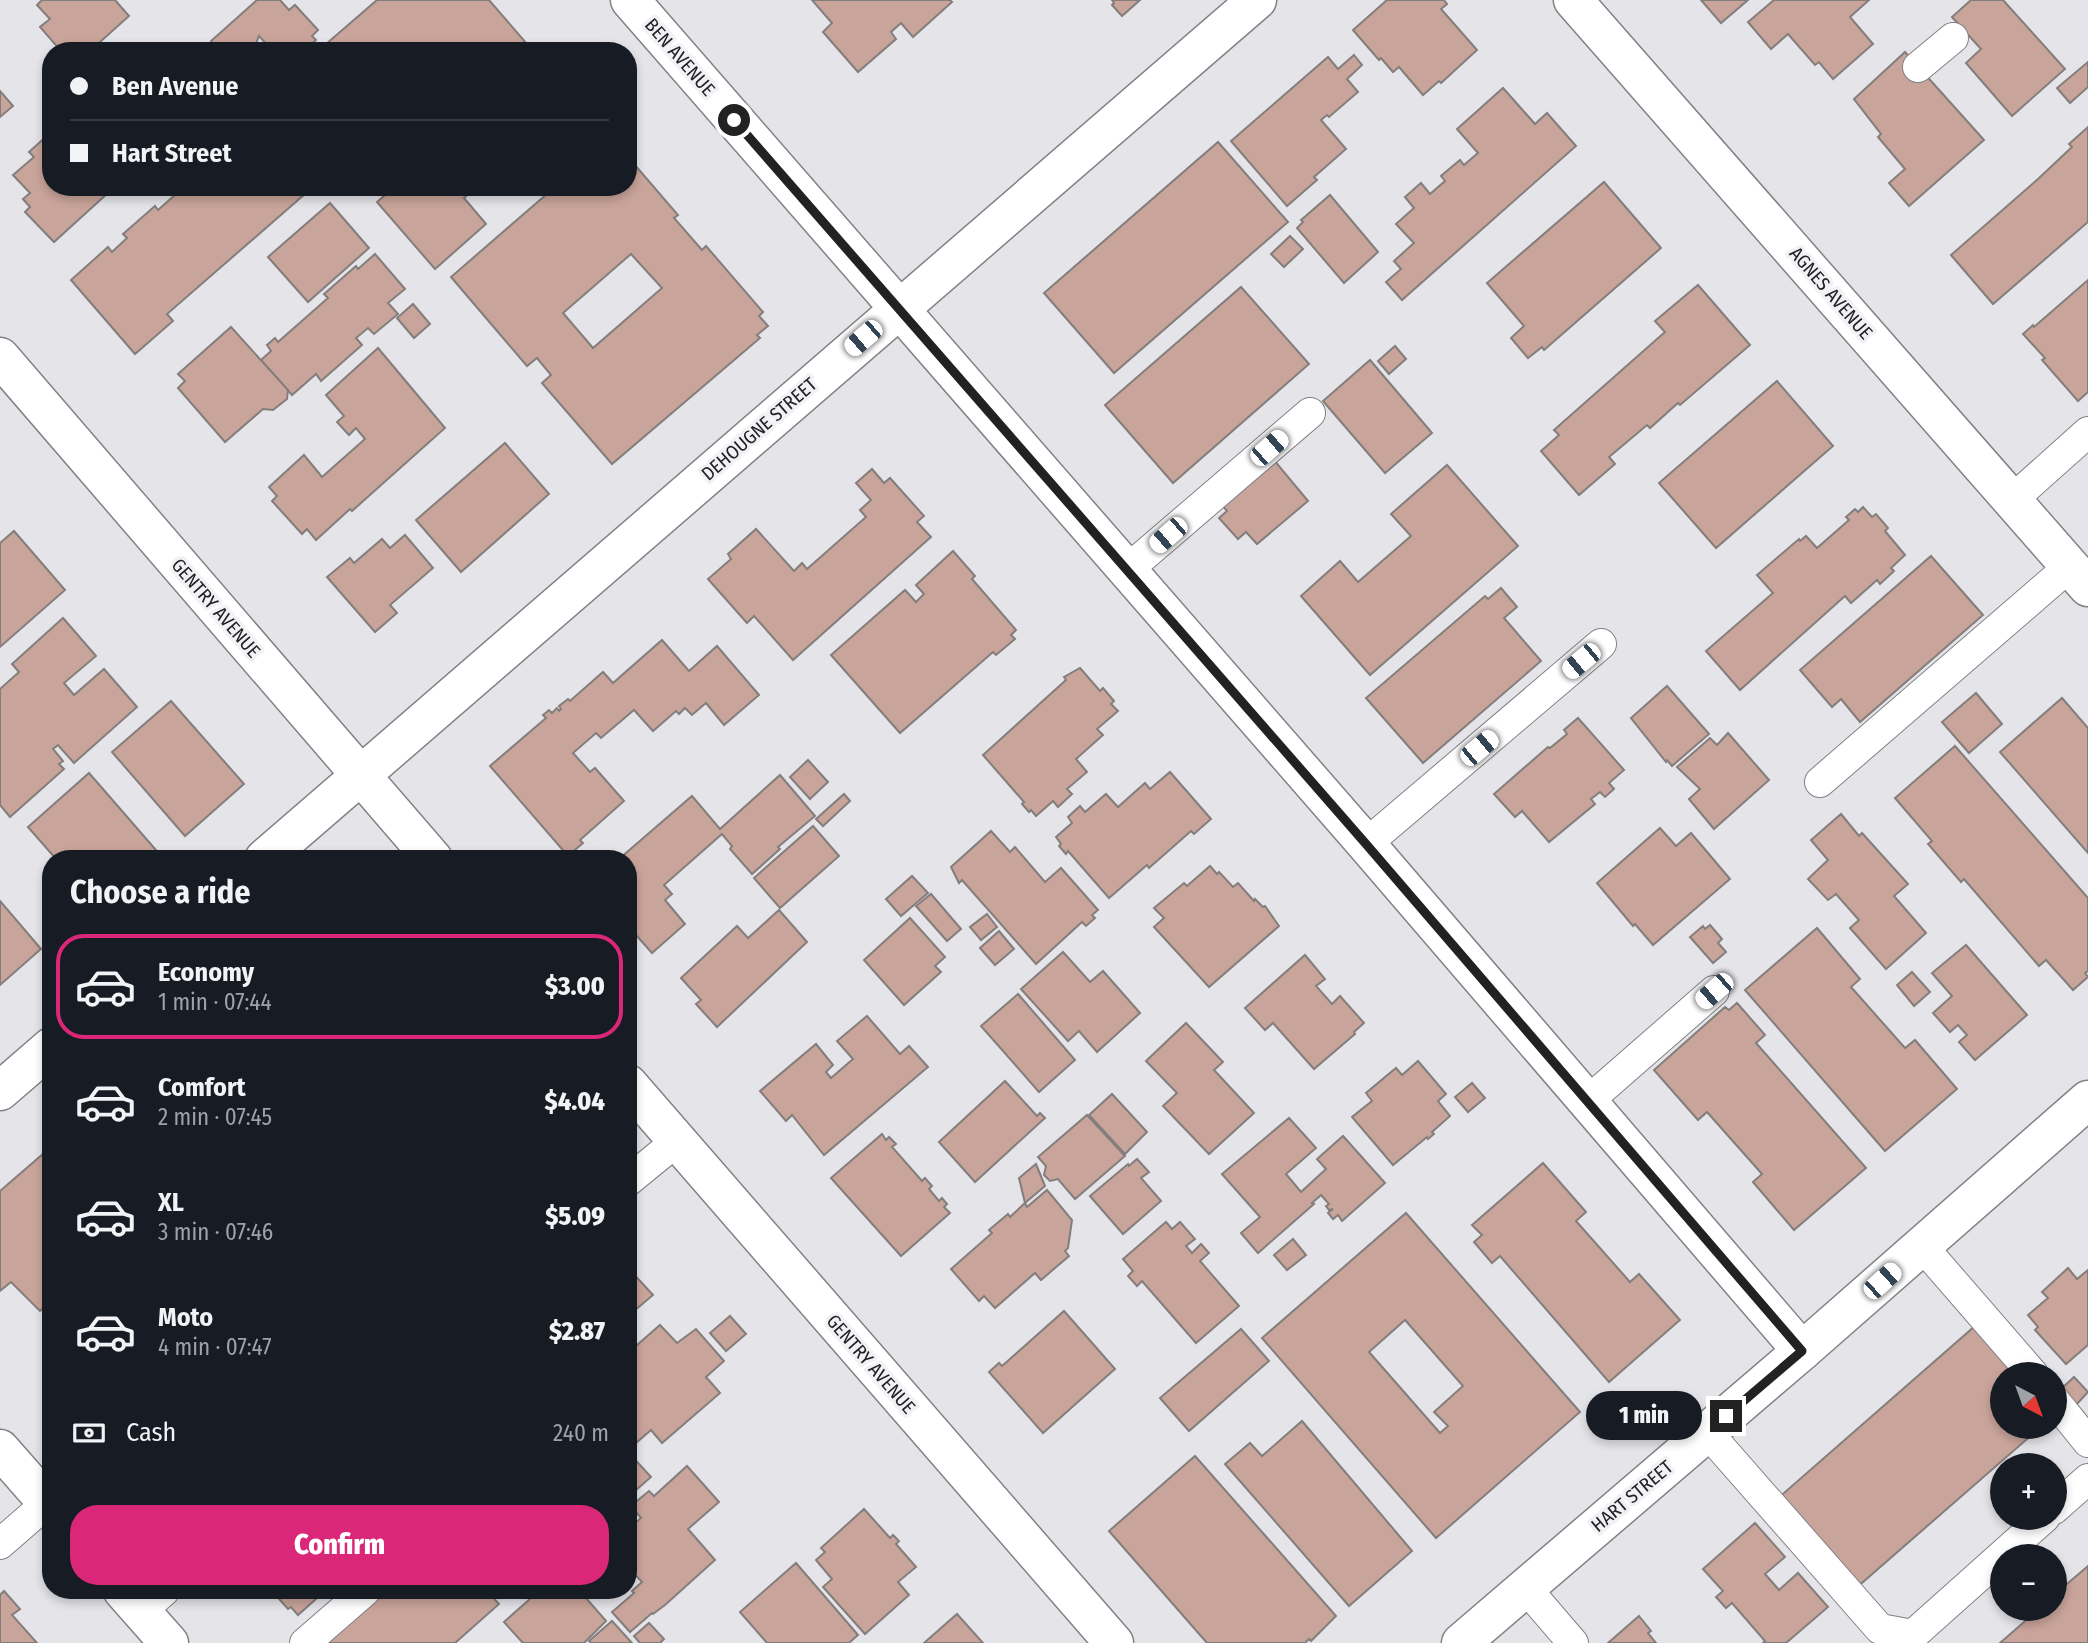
<!DOCTYPE html>
<html lang="en">
<head>
<meta charset="utf-8">
<style>
  :root { --surface:#171b24; --page:#242831; --text:#f1f3f6; --muted:#9ea1a6; --line:#363941; --accent:#db2777 }
  body { margin:0; font-family:"Fira Sans Condensed",sans-serif; background:var(--page); color:var(--text); height:100vh; display:flex; flex-direction:column; font-size:26px; white-space:nowrap }
  * { box-sizing:border-box; margin:0 }
  p { font-size:23px; color:var(--muted) }
  .icon { flex:none; width:38px; height:38px; fill:none; stroke:currentColor; stroke-width:2; stroke-linecap:round; stroke-linejoin:round }
  .map { position:relative; flex:1; overflow:hidden }
  .details { position:absolute; left:42px; top:850px; width:595px; height:749px; display:flex; flex-direction:column; background:var(--surface); border-radius:28px; box-shadow:0 4px 10px #0003 }
  .details>* { flex:none }
  .guide { position:absolute; left:42px; top:42px; width:595px; height:154px; border-radius:28px; box-shadow:0 4px 10px #0003; display:grid; align-content:center; height:154px; padding:0 28px; background:var(--surface) }
  .needle { width:46px; rotate:139deg }
  .controls { position:absolute; left:1990px; top:1362px; display:grid; gap:14px }
  .controls a { display:grid; place-items:center; width:77px; height:77px; border-radius:50%; background:var(--surface); box-shadow:0 4px 10px #0003; font-size:35px }
  .end { position:absolute; width:32px; height:32px; margin:-16px; border:9px solid #222223; background:#fff; box-shadow:0 0 0 4px #fff }
  .from { border-radius:50% }
  .bubble { position:absolute; height:49px; border-radius:24px; background:var(--surface); box-shadow:0 4px 10px #0003; font-size:23px; font-weight:800; line-height:49px; text-align:center }
  .car { position:absolute; width:21px; height:42px; margin:-21px -10px; border-radius:9px; box-shadow:0 0 5px 2px #0007; background:linear-gradient(#fff 24%,#345 0 40%,#fff 0 76%,#345 0 86%,#fff 0) }
  .guide b { display:flex; align-items:center; gap:24px; height:66px; font-size:26px }
  .guide b+b { border-top:2px solid var(--line) }
  .guide i { width:18px; height:18px; background:var(--text) }
  ul { padding:0; list-style:none }
  li { display:flex; align-items:center; gap:21px; height:105px; margin:0 14px 10px; padding:0 14px; border:4px solid transparent; border-radius:28px }
  li div { flex:1 }
  li b { display:block; font-size:26px }
  li em { font-style:normal; font-weight:800 }
  li.active { border-color:var(--accent) }
  li>.icon { width:63px; height:63px; stroke-width:1.5 }
  h2 { padding:0 28px; font-size:32px; line-height:84px }
  .pay { display:flex; align-items:center; gap:18px; height:77px; padding:0 28px; font-size:26px }
  .pay p { margin-inline-start:auto }
  .primary-button { display:flex; gap:14px; margin-top:auto; padding:14px 28px }
  .primary-button a { flex:1; height:80px; border-radius:28px; background:var(--accent); color:#fff; font-size:28px; font-weight:800; line-height:80px; text-align:center }
  .map>svg:first-child { display:block }
  .building { fill:#c9a49a; stroke:#837e7c; stroke-width:2; fill-rule:evenodd }
  .lines { fill:none; stroke-linecap:round; stroke-linejoin:round }
  .service-casing { stroke:#828286; stroke-width:32 }
  .minor-casing { stroke:#828286; stroke-width:41 }
  .service { stroke:#fff; stroke-width:30 }
  .minor { stroke:#fff; stroke-width:38 }
  .route { stroke:#222223; stroke-width:9 }
  .labels { text-anchor:middle; dominant-baseline:central; stroke-width:7; stroke-linejoin:round; paint-order:stroke }
  .street-label { font-size:19px; fill:#222223; stroke:#f2f1f6 }
</style>
</head>
<body>
<div class="map">
<svg width="2088" height="1643" viewBox="0 0 2088 1643">
  <rect width="100%" height="100%" fill="#e4e4e9"/>
  <g class="building">
    <path d="M42,0h73l14,16 -39,35h-29l-21,-24 10,-8 -13,-14z"/>
    <path d="M257,0h23l9,10 6,-5 23,25 -6,6 4,4 -12,11h-31l-14,-15 -6,15h-34l-8,-10z"/>
    <path d="M377,0h112l44,51h-82l-3,-3 -4,3h-126z"/>
    <path d="M812,0h138l2,2 -39,35 -12,-14 -10,9 5,7 -38,33 -35,-40 9,-9z"/>
    <path d="M1112,0h28l-18,16 -10,-11 2,-2z"/>
    <path d="M1387,0h57l3,4 -6,5 36,41 -36,33 -2,-2 -16,14 -24,-28 -6,5 -12,-14 -2,2 -26,-30z"/>
    <path d="M1701,0h47l-27,23z"/>
    <path d="M1774,0h95l-19,17 23,27 -40,35 -14,-17 -4,3 -27,-31 -17,15 -23,-27z"/>
    <path d="M1971,0h32l62,69 -53,47 -46,-53 15,-14 -29,-32z"/>
    <path d="M1905,52l79,88 -75,66 -20,-23 16,-14 -27,-32 3,-3 -27,-35z"/>
    <path d="M1354,55l8,10 -15,14 11,13 -29,25 -2,-2 -6,5 25,29 -32,28 3,3 -30,26 -56,-65 97,-84 10,12z"/>
    <path d="M2088,62v25l-18,16 -13,-15z"/>
    <path d="M1503,88l32,36 12,-11 29,33 -174,154 -16,-18 15,-13 -7,-8 20,-18 -18,-19 18,-16 -9,-11 16,-14 9,11 15,-13 -4,-5 19,-16 4,5 14,-12 -21,-24z"/>
    <path d="M0,91l13,15 -13,11z"/>
    <path d="M2088,127v95l-95,82 -42,-49 87,-76 34,-32 -3,-3z"/>
    <path d="M49,134l2,2v51h56l3,4 -56,51 -29,-30 5,-5 -7,-8 7,-6 -17,-18 21,-18 -5,-5z"/>
    <path d="M1218,142l70,80 -174,151 -70,-80z"/>
    <path d="M628,157l50,58 -4,3 28,32 4,-4 57,66 -4,4 9,10 -11,9 3,3 -148,126 -70,-81 9,-8 -14,-17 -10,8 -76,-89 104,-90h73zM631,254l31,34 -69,60 -30,-35z"/>
    <path d="M1604,182l57,66 -117,102 -2,-3 -14,11 -17,-20 13,-12 -37,-43z"/>
    <path d="M184,187h129l-146,127 6,7 -38,33 -64,-74 37,-33 4,5 15,-14 -4,-4 32,-28 3,4z"/>
    <path d="M377,187h89l5,5 -7,6 22,26 -51,45 -58,-67 7,-6z"/>
    <path d="M1330,195l48,57 -34,31 -47,-55 6,-6 -2,-2z"/>
    <path d="M330,203l39,45 -61,54 -40,-45z"/>
    <path d="M1290,236l13,13 -19,18 -13,-13z"/>
    <path d="M375,254l30,35 -17,14 10,11 -24,20 -6,-6 -12,10 6,7 -41,36 -5,-7 -24,21 -31,-35 10,-9 -4,-6 8,-7 3,4 50,-44 -4,-4 32,-28 2,3z"/>
    <path d="M2088,280v112l-10,9 -36,-41 3,-2 -22,-24 10,-9 1,2z"/>
    <path d="M1698,285l52,60 -70,60 -2,-2 -28,25 -3,-3 -38,32 6,7 -36,31 -38,-44 18,-16 -5,-5 111,-98 -10,-11z"/>
    <path d="M1241,287l68,77 -136,119 -68,-78z"/>
    <path d="M413,304l17,20 -16,14 -17,-20z"/>
    <path d="M231,327l57,63 -1,9 -14,11 -10,-1 -38,33 -47,-54 7,-7 -7,-7z"/>
    <path d="M1395,346l11,13 -17,15 -11,-13z"/>
    <path d="M378,348l67,80 -93,83 -2,-2 -34,31 -9,-11 -5,5 -30,-33 5,-5 -8,-9 35,-32 18,22 43,-38 -9,-11 -7,7 -12,-13 7,-6 -18,-21z"/>
    <path d="M1370,360l62,73 -47,40 -62,-72z"/>
    <path d="M1777,381l56,65 -117,102 -57,-65z"/>
    <path d="M505,443l44,51 -88,78 -45,-52z"/>
    <path d="M1269,454l39,47 -51,43 -11,-12 -8,7 -19,-21 8,-7 -10,-12z"/>
    <path d="M1447,465l71,81 -148,129 -69,-79 39,-35 18,21 53,-46 -20,-22z"/>
    <path d="M872,469l12,14 6,-5 34,38 -7,6 14,15 -138,123 -39,-44 -7,7 -39,-44 23,-20 -3,-5 28,-25 38,42 8,-8 5,6 59,-52 -6,-7 11,-10 -15,-17z"/>
    <path d="M1863,507l9,10 4,-3 12,14 -3,3 20,24 -14,13 3,3 -14,13 -3,-4 -26,23 -6,-7 -105,94 -34,-39 67,-58 -16,-18 42,-36 1,2 6,-5 11,12 32,-28 -3,-3 9,-8 3,3z"/>
    <path d="M14,531l51,59 -65,57v-104z"/>
    <path d="M405,535l28,33 -43,37 7,8 -22,19 -48,-55 23,-19 4,5 28,-24 8,9z"/>
    <path d="M953,551l22,25 -3,3 44,51 -5,5 4,4 -19,16 -3,-3 -93,81 -69,-78 74,-65 11,12 8,-8 -8,-9z"/>
    <path d="M1931,556l52,59 -123,107 -19,-23 -9,8 -32,-37z"/>
    <path d="M1501,588l16,19 -13,11 37,43 -118,102 -57,-65 119,-102 3,3z"/>
    <path d="M63,618l33,38 -32,27 10,12 30,-26 33,38 -63,56 -16,-18 -5,4 10,12 -4,3 5,5 -54,48 -10,-12v-116l19,-17 -7,-8z"/>
    <path d="M662,640l27,31 28,-25 42,49 -35,30 -18,-22 -14,12 -7,-7 -6,6 -3,-3 -23,20 -19,-21 -33,28 -5,-5 -23,20 17,19 5,-4 29,33 -44,39 3,3 -15,13 -78,-90 56,-48 -3,-3 6,-5 3,3 5,-5 2,3 2,-2 -2,-3 9,-7 2,2 33,-29 10,11z"/>
    <path d="M1080,668l20,23 3,-3 11,13 -3,3 7,7 -21,18 6,6 -27,24 11,13 -20,17 5,5 -14,13 -5,-6 -17,15 -5,-6 -2,2 -7,-8 2,-2 -41,-47 83,-75 -2,-3z"/>
    <path d="M1667,686l42,48 -37,32 -5,-6 -1,2 -35,-44z"/>
    <path d="M1976,693l26,31 -33,29 -27,-31z"/>
    <path d="M2062,698l26,30v125l-88,-101z"/>
    <path d="M171,701l73,83 -59,52 -73,-84z"/>
    <path d="M1578,718l46,52 -15,13 5,6 -9,8 -5,-5 -9,7 4,5 -46,38 -27,-31 -7,6 -21,-23 54,-47 2,1 17,-14 -3,-4z"/>
    <path d="M1728,733l41,47 -55,49 -25,-30 11,-10 -23,-22 33,-29 7,7z"/>
    <path d="M1955,746l133,152v73l-3,2 3,4 -15,13 -27,-30 -7,6 -75,-87 -3,3 -33,-38 4,-3 -37,-43z"/>
    <path d="M808,760l20,22 -18,17 -20,-22z"/>
    <path d="M1170,772l41,47 -17,15 -3,-3 -42,37 -2,-3 -38,33 -41,-47 -2,3 -7,-8 2,-2 -5,-7 16,-14 -4,-6 12,-11 5,6 21,-18 12,13 27,-24 5,6z"/>
    <path d="M89,773l73,84 -2,2h-104l-28,-32z"/>
    <path d="M780,775l35,41 -37,31 2,2 -28,25 -22,-25 2,-3 -10,-12 -58,51 8,9 -7,6 20,24 -33,29 -24,-27v-67h-9l73,-63 28,33z"/>
    <path d="M844,794l6,7 -27,25 -7,-7z"/>
    <path d="M1841,814l18,22 3,-3 46,51 -14,12 32,37 -40,36 -36,-41 9,-8 -23,-26 -8,6 -20,-21 20,-19 -17,-20z"/>
    <path d="M813,826l26,30 -59,52 -26,-30z"/>
    <path d="M1660,828l16,18 15,-13 39,46 -77,66 -18,-21 -2,2 -36,-43z"/>
    <path d="M991,831l19,21 5,-5 30,35 16,-14 37,42 -6,5 3,3 -9,8 -4,-4 -46,42 -74,-84 -3,3 -8,-16z"/>
    <path d="M1210,866l7,8 2,-2 14,15 5,-4 16,18 1,-2 8,8 2,-1 14,20 -70,61 -55,-60 10,-9 -10,-10 30,-25 3,3z"/>
    <path d="M912,876l16,17 -27,23 -15,-17z"/>
    <path d="M931,894l30,35 -14,12 -31,-35z"/>
    <path d="M0,901l41,48 -41,36z"/>
    <path d="M779,910l28,32 -90,85 -21,-23 5,-4 -20,-22 56,-52 11,12z"/>
    <path d="M987,914l10,13 -16,13 -11,-13z"/>
    <path d="M910,918l35,39 -10,9 6,6 -37,33 -40,-45z"/>
    <path d="M1710,925l12,14 -4,4 8,9 -13,11 -23,-26 13,-11 2,3z"/>
    <path d="M1817,928l43,51 -9,8 54,61 10,-8 42,49 -72,62 -140,-161z"/>
    <path d="M999,931l15,18 -19,16 -15,-17z"/>
    <path d="M1966,945l61,70 -52,45 -16,-18 8,-7 -9,-10 -8,7 -17,-19 19,-17 -20,-23z"/>
    <path d="M1063,952l27,30 13,-11 37,42 -43,39 -18,-21 -11,10 -47,-52z"/>
    <path d="M1305,955l20,24 -9,7 16,18 8,-8 24,27 -10,9 1,2 -41,35 -41,-46 -8,7 -20,-22z"/>
    <path d="M1912,972l18,20 -16,14 -17,-21z"/>
    <path d="M1018,994l57,66 -36,32 -58,-66z"/>
    <path d="M1737,1003l28,32 -9,8 110,125 -72,62 -41,-48 9,-8 -55,-62 -9,8 -44,-50 71,-63 4,3z"/>
    <path d="M867,1016l33,38 9,-8 19,21 -104,88 -32,-40 -6,6 -26,-30 56,-47 17,21 -7,7 5,6 22,-19 -16,-18z"/>
    <path d="M1186,1023l37,39 -9,8 40,43 -45,41 -46,-48 14,-13 -31,-32z"/>
    <path d="M1418,1061l28,33 -8,7 12,15 -18,16 2,2 -6,5 -1,-2 -34,28 -41,-48 20,-16 -6,-8 30,-25 6,7z"/>
    <path d="M1005,1081l32,35 3,-3 5,5 -70,64 -36,-40z"/>
    <path d="M1472,1083l13,15 -17,14 -13,-15z"/>
    <path d="M1112,1094l35,38 -22,22 -36,-39z"/>
    <path d="M1087,1115l38,41 -50,43 -17,-20 -8,2 -6,-6 2,-9 -8,-9z"/>
    <path d="M1289,1118l27,30 -30,26 15,18 25,-23 -9,-10 26,-23 42,47 -43,38 -4,-6 -5,4 -5,-6 5,-4 -4,1 -3,-4 3,-2 -8,-9 -9,8 2,1 -56,49 -17,-20 19,-16 -38,-43z"/>
    <path d="M882,1134l4,6 3,-3 7,7 -4,3 30,34 3,-3 7,8 -3,3 10,12 3,-3 5,6 -3,3 6,6 -49,43 -70,-78z"/>
    <path d="M51,1147v155l-11,9 -29,-29 -11,9v-100z"/>
    <path d="M1137,1159l12,13 -8,6 20,23 -38,33 -33,-38 38,-32 1,2z"/>
    <path d="M1543,1163l43,49 -10,9 54,61 9,-8 41,46 -71,62 -109,-126 -8,7 -18,-21 8,-7 -10,-10z"/>
    <path d="M1036,1164l9,22 -20,17 -6,-25z"/>
    <path d="M1047,1190l25,30 -4,28 -3,3 4,5 -28,24 -6,-7 -40,35 -11,-12 -5,5 -28,-32 41,-36 -3,-3 19,-16 2,3 15,-14 2,4z"/>
    <path d="M1406,1213l174,199 -144,126 -174,-200zM1405,1320l58,66 -29,26 14,14 -8,7 -71,-81z"/>
    <path d="M1166,1222l6,7 8,-7 15,17 -9,7 6,7 9,-9 8,9 -9,8 39,45 -43,37 -54,-62 -5,5 -9,-10 5,-5 -10,-12z"/>
    <path d="M1293,1239l13,16 -19,15 -13,-15z"/>
    <path d="M628,1258l7,8 -5,4 23,25 -25,21z"/>
    <path d="M2068,1268l9,11 11,-9v75l-22,19 -31,-34 3,-3 -10,-12 20,-17 -6,-6z"/>
    <path d="M1064,1311l51,58 -72,64 -54,-61 10,-9 3,3z"/>
    <path d="M730,1316l16,18 -20,17 -16,-18z"/>
    <path d="M660,1325l17,18 19,-14 28,32 -18,16 14,16 -58,50 -11,-13 -23,20v-97z"/>
    <path d="M1975,1326l42,48h-15v52h40l-187,163 -79,-89z"/>
    <path d="M1241,1329l28,32 -80,70 -29,-33z"/>
    <path d="M2074,1377l14,15 -12,13 -15,-16z"/>
    <path d="M1302,1421l110,130 -63,55 -124,-142 25,-21 12,13z"/>
    <path d="M628,1452l23,25 -23,20z"/>
    <path d="M1195,1456l141,160 -25,25 -2,-2 -4,4h-98l-98,-112z"/>
    <path d="M687,1466l32,36 -31,27 27,31 -50,45 -12,9 -1,-1 -22,19 -18,-20 22,-19 -2,-2 10,-9 -14,-15v-38l13,-11 -10,-12 18,-15 5,5z"/>
    <path d="M864,1509l26,29 3,-3 6,6 -3,3 20,23 -18,15 11,13 -44,39 -42,-47 9,-8 -16,-19 9,-8 -4,-4z"/>
    <path d="M1755,1523l30,34 -20,17 14,16 19,-17 30,34 -42,36h-23l2,-2 -33,-38 -6,5 -10,-11 7,-6 -20,-22z"/>
    <path d="M796,1563l62,72 -9,8h-82l-27,-31z"/>
    <path d="M2088,1566v77h-88l40,-35h14v-13z"/>
    <path d="M4,1591l16,18 -8,6 25,28h-37v-48z"/>
    <path d="M272,1591h53l-27,24 -7,-8 -3,2z"/>
    <path d="M371,1591h116l12,13 -44,39h-144z"/>
    <path d="M539,1591h41l26,30 -22,22h-61l-19,-21z"/>
    <path d="M957,1614l26,29h-59z"/>
    <path d="M1639,1616l12,15 -3,2 8,10h-48z"/>
    <path d="M612,1621l20,22h-41l-2,-2z"/>
    <path d="M649,1623l15,16 -4,4h-20l-6,-7z"/>
  </g>
  <g class="lines">
    <g class="service-casing">
      <g id="service">
        <path d="M1918,67l35,-29"/>
        <path d="M2012,500l76,-68"/>
        <path d="M1127,570l183,-157"/>
        <path d="M1820,782l250,-216"/>
        <path d="M1366,844l235,-200"/>
        <path d="M1588,1101l126,-110"/>
        <path d="M628,1181l49,-40"/>
        <path d="M1922,1246l111,128"/>
        <path d="M2054,1400l34,42"/>
        <path d="M1707,1432l173,197 33,6 132,-118"/>
        <path d="M2054,1509l34,-30"/>
        <path d="M0,1544l47,-41"/>
        <path d="M1525,1587l48,56"/>
        <path d="M141,1611l23,-20"/>
        <path d="M305,1643l60,-52"/>
      </g>
    </g>
    <g class="minor-casing">
      <g id="minor">
        <path d="M630,0l736,844 436,507"/>
        <path d="M1573,0l515,587"/>
        <path d="M0,357l433,502"/>
        <path d="M264,859l993,-859"/>
        <path d="M628,1084l486,559"/>
        <path d="M0,1091l51,-44"/>
        <path d="M0,1449l51,58"/>
        <path d="M123,1591l46,52"/>
        <path d="M1461,1643l341,-292 286,-251"/>
      </g>
    </g>
    <use href="#service" class="service"/>
    <use href="#minor" class="minor"/>
  </g>
  <g class="lines">
    <path class="route" d="M734,120l632,724 436,507 -76,65"/>
  </g>
  <g class="labels">
    <g class="street-label">
      <text transform="translate(680 57) rotate(49)">BEN AVENUE</text>
      <text transform="translate(1831 293) rotate(49)">AGNES AVENUE</text>
      <text transform="translate(759 429) rotate(-41)">DEHOUGNE STREET</text>
      <text transform="translate(216 608) rotate(49)">GENTRY AVENUE</text>
      <text transform="translate(871 1364) rotate(49)">GENTRY AVENUE</text>
      <text transform="translate(1632 1496) rotate(-40)">HART STREET</text>
    </g>
  </g>
</svg>
<div class="controls">
<a><svg class="needle" viewBox="-14 -14 28 28"><path d="M0-13l5 13h-10z" fill="#e53935"/><path d="M0 13l5-13h-10z" fill="#9ea1a6"/></svg></a>
<a>+</a>
<a>−</a>
</div>
<i class="end from" style="left:734px;top:120px"></i>
<i class="end" style="left:1726px;top:1416px"></i>
<div class="bubble" style="left:1586px;top:1391px;width:116px">1 min</div>
<i class="car" style="left:863px;top:338px;rotate:229deg"></i>
<i class="car" style="left:1269px;top:448px;rotate:49deg"></i>
<i class="car" style="left:1168px;top:535px;rotate:229deg"></i>
<i class="car" style="left:1581px;top:661px;rotate:230deg"></i>
<i class="car" style="left:1479px;top:748px;rotate:50deg"></i>
<i class="car" style="left:1714px;top:991px;rotate:229deg"></i>
<i class="car" style="left:1882px;top:1281px;rotate:48deg"></i>
<div class="guide">
<b><i class="from"></i>Ben Avenue</b>
<b><i></i>Hart Street</b>
</div>
<section class="details">
<h2>Choose a ride</h2>
<ul>
<li class="active"><svg class="icon" aria-label="car" viewBox="0 0 24 24"><path d="M5 17H2v-5l4-1 3-4h7l3 4 3 1v5h-3M9 17h6M6 11h13"/><circle cx="7" cy="17" r="2"/><circle cx="17" cy="17" r="2"/></svg><div><b>Economy</b><p>1 min · 07:44</p></div><em>$3.00</em></li>
<li><svg class="icon" aria-label="car" viewBox="0 0 24 24"><path d="M5 17H2v-5l4-1 3-4h7l3 4 3 1v5h-3M9 17h6M6 11h13"/><circle cx="7" cy="17" r="2"/><circle cx="17" cy="17" r="2"/></svg><div><b>Comfort</b><p>2 min · 07:45</p></div><em>$4.04</em></li>
<li><svg class="icon" aria-label="car" viewBox="0 0 24 24"><path d="M5 17H2v-5l4-1 3-4h7l3 4 3 1v5h-3M9 17h6M6 11h13"/><circle cx="7" cy="17" r="2"/><circle cx="17" cy="17" r="2"/></svg><div><b>XL</b><p>3 min · 07:46</p></div><em>$5.09</em></li>
<li><svg class="icon" aria-label="car" viewBox="0 0 24 24"><path d="M5 17H2v-5l4-1 3-4h7l3 4 3 1v5h-3M9 17h6M6 11h13"/><circle cx="7" cy="17" r="2"/><circle cx="17" cy="17" r="2"/></svg><div><b>Moto</b><p>4 min · 07:47</p></div><em>$2.87</em></li>
</ul>
<div class="pay"><svg class="icon" aria-label="cash" viewBox="0 0 24 24"><path d="M3 7h18v10H3z"/><circle cx="12" cy="12" r="2"/></svg>Cash<p>240 m</p></div>
<div class="primary-button"><a>Confirm</a></div>
</section>
</div>
</body>
</html>
